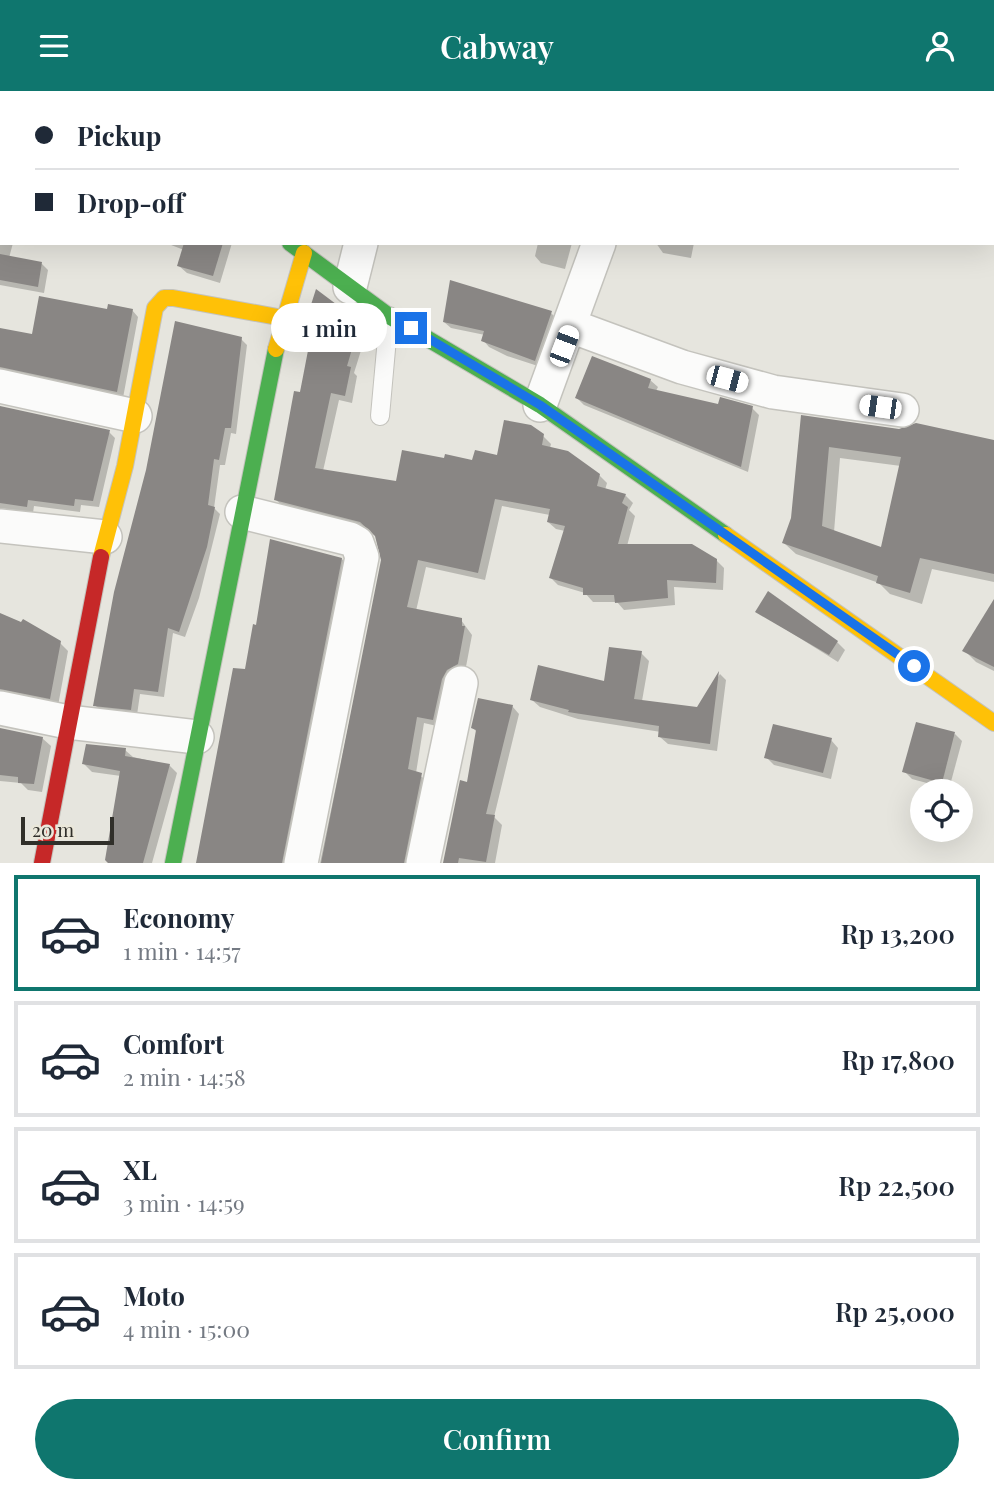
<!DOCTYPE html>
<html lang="en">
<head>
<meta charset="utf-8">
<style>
  :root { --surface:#fff; --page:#f6f6f7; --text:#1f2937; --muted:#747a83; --line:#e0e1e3; --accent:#0f766e }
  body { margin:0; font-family:"Playfair Display",serif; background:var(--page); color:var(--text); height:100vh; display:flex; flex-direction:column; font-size:26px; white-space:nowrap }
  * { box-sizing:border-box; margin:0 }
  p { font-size:23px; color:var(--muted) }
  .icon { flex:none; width:38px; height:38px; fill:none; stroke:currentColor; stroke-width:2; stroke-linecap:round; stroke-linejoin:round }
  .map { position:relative; height:772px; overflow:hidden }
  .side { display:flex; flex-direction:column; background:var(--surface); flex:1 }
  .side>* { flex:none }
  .banner { position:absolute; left:0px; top:0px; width:994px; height:154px; box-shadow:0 7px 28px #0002; display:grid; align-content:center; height:154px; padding:0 35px; background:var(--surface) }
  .buttons { position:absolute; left:910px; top:688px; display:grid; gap:14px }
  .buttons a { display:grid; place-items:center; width:63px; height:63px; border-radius:50%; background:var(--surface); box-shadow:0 7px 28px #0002; font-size:35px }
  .scale { position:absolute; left:21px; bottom:18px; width:93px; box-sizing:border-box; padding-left:7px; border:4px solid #302f2a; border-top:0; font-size:19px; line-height:24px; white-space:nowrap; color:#302f2a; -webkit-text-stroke:5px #eae7da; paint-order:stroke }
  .end { position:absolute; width:32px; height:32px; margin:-16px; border:9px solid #1a73e8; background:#fff; box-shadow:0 0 0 4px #fff }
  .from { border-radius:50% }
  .bubble { position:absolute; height:49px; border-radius:24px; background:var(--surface); box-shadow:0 7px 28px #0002; font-size:23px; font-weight:600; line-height:49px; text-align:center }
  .car { position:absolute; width:21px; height:42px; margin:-21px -10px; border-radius:9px; box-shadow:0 0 5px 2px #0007; background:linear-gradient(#fff 24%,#345 0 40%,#fff 0 76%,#345 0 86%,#fff 0) }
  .banner b { display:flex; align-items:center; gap:24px; height:66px; font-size:26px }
  .banner b+b { border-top:2px solid var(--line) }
  .banner i { width:18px; height:18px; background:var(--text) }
  ul { padding:12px 0 0; list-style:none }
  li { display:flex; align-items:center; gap:21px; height:116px; margin:0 14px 10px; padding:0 21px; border:4px solid var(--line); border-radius:0px }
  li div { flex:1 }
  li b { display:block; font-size:26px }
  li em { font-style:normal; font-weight:600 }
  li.selected { border-color:var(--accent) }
  li>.icon { width:63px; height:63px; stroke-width:1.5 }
  .cta { display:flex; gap:14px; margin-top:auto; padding:14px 35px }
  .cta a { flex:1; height:80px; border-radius:42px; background:var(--accent); color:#fff; font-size:28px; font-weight:600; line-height:80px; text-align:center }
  header { display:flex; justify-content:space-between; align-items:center; height:91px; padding:0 35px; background:var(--accent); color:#fff; font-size:32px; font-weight:600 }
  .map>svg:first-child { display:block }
  .shadow { fill:#0003; fill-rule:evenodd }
  .building { fill:#898684; fill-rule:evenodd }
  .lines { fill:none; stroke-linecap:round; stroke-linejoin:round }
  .lane-casing { stroke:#c4c3bd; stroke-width:20 }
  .street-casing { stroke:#c4c3bd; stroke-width:36 }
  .fast-casing { stroke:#c4c3bd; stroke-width:18 }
  .slow-casing { stroke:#c4c3bd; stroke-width:18 }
  .jam-casing { stroke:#c4c3bd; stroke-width:18 }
  .lane { stroke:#fbfbfa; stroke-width:18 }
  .street { stroke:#fbfbfa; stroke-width:33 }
  .fast { stroke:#4caf50; stroke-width:16 }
  .slow { stroke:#ffc107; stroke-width:16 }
  .jam { stroke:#c62828; stroke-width:16 }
  .route { stroke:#1a73e8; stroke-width:9 }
</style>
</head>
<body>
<header><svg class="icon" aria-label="menu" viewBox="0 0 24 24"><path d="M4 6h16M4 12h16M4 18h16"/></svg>Cabway<svg class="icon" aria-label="person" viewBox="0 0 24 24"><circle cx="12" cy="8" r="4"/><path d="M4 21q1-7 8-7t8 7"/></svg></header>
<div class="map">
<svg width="994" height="772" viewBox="0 0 994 772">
  <rect width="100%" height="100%" fill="#e6e5de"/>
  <g class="shadow">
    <path d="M0,0h28l-26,2v27z"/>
    <path d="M177,0h118v2z"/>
    <path d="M994,84v41l-2,-6z"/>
    <path d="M0,85l2,67h11l-4,15 33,6 6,6 -4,23 -44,-8z"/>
    <path d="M166,152h66l-12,40 -33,-10 -8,-7 5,-16z"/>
    <path d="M538,152h34l-7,26 -24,-6 -6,-7z"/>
    <path d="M656,152h38l-3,15 -28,-5z"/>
    <path d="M132,219l6,7 -15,81 -123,-21v-47l33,6 75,-25z"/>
    <path d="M551,222l6,6 -16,48 -34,-11 -18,-9 -6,-7 2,-5 -34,-7 -7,-6z"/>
    <path d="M359,232l8,8 -13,42 3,3 -5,27 -13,-3 -16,71 74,12 48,-23 29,2 24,-5 45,-21 8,8 -1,4 49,27 8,8 -2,7 20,5 8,8 -4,7 6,6 -8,30 89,14 8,8 -1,22 -49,-3 1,18 -51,5 -7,-8h-24l-8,-9 -27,-8 -7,-7 14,-47 -9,-2 -8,-7 2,-7 -48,-9 -17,74 -59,-13 -10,44 45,9 11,15 -7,37 -24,55 -17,-4 -8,50 13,9 -15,81h-94l63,-303 -6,-24 -8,-6 -85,-23 -8,-7 36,-160 -8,-8z"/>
    <path d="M241,248l6,6 -11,89 -5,-1 -6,32h-5l-6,43 6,6 -21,84 -14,39 -12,-4 -9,64 -24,-3 -3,21 -36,-4 -6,-6z"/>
    <path d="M650,289l8,7 -2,4 64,15 32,2 7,7 -11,57 -164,-67 -7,-7z"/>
    <path d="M0,316l109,25 6,6 -16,69 -18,-2 -1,7 -46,-6 -1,7 -33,-5z"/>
    <path d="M802,326l192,25v140l-62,-13 -10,35 -32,-10 -11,-11 -83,-29 -12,-11 9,-25zM840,367l61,8 -18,83 -49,-17z"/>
    <path d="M341,467l7,8 -58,297h-92l59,-236z"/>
    <path d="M994,512v68l-18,-9 -12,-12z"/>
    <path d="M758,521l79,30 8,8 -7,12z"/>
    <path d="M0,524l60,28 8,8 -10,55 -58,-5z"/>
    <path d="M641,562l8,8 -7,40 56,8 22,-35 6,6 -9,71 -49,-7 -8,-7 1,-5 -83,-13 -38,-12 -8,-7 73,-17z"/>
    <path d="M512,615l7,8 -25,103 8,8 -7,38h-51l25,-79 9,-51 -5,-5z"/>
    <path d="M0,638l42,9 9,8 -9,46 -14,-2 -7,-7 -21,-2z"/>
    <path d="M955,643l7,7 -13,48 -37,-10 -8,-8z"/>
    <path d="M831,649l7,8 -7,31 -57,-14 -8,-8z"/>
    <path d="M125,659l8,7 36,8 8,8 -25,90h-40l9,-87 -29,-4 -8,-8z"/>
  </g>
  <g class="building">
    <path d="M184,152h39l-10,33 -36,-10z"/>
    <path d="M0,163l42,8 -4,25 -38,-7z"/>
    <path d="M450,189l102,31 -17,50 -54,-20 3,-10 -41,-9z"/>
    <path d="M316,198l44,33 -13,44 4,1 -6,29 -14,-3 -16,75 81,13 6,-31 42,8 1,-4 27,6 3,-10 22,5 7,-35 27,5 13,9 -2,11 26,6 32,23 -3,12 29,8 -4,9 6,4 -10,37h74l25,15 -1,24 -49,-3 1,18 -53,5 -1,-8h-31v-7l-34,-10 16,-52 -18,-4 3,-13 -55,-10 -17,74 -60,-13 -11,47 55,11v8h3l-7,38 -11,6 -5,9 -9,41 -16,-3 -9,52 14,4 -18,90h-83l60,-303 -6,-24 -15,-14 -86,-22 20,-109 6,1 11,-57 -9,-2z"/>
    <path d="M39,205l68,13 1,-5 25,5 -16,83 -117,-25v-39l32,6z"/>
    <path d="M175,230l67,16 -11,91h-6l-6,32 -5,-1 -6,46 7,2 -8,40 -28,85 -11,-4 -10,64 -24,-3 -3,21 -38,-4 21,-114 32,-122z"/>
    <path d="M592,265l59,23 -3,9 70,16 2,-7 33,9 -12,61 -166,-69z"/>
    <path d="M0,315l110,24 -17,71 -18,-2 -1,7 -46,-6 -1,7 -27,-4z"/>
    <path d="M801,324l98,14 17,-6 78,17v134l-74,-16 -10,35 -34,-10 2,-7 -96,-33 9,-25zM829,356l72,10 -20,90 -59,-21z"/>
    <path d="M270,448l72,19 -60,305h-86l37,-195 12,1 8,-45 3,1z"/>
    <path d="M768,500l70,50 -9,14 -74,-43z"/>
    <path d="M994,508v68l-32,-16z"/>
    <path d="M0,522l21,9 2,-3 38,22 -11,58 -50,-10z"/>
    <path d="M609,556l33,4 -8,48 63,8 22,-36 -9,73 -52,-7 1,-11 -91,-14 1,-2 -39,-10 8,-35 66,16z"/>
    <path d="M478,607l35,7 -27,109 9,1 -9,47 -27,-4 -1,5h-15l17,-83 7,2 9,-52 -5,-2z"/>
    <path d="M916,631l39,10 -13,51 -40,-11z"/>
    <path d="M773,633l59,14 -9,35 -59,-15z"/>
    <path d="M0,637l43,9 -9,47 -16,-1v-6l-18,-2z"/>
    <path d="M86,653l40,4 -1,8 45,8 -27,99h-35l-3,-3 15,-89 -38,-7z"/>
  </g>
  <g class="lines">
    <g class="lane-casing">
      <g id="lane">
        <path d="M757,2l5,-2"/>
        <path d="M380,325l9,-100"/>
      </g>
    </g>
    <g class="street-casing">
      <g id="street">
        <path d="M85,0l2,2"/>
        <path d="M483,0v2"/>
        <path d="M403,2l1,-2"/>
        <path d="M634,2v-2"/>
        <path d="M350,196l11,-44"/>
        <path d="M571,235l111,41 91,25 129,18"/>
        <path d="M0,295l135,30"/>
        <path d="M540,314l59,-162"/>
        <path d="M242,421l108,27 7,4 5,14 -61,306"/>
        <path d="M0,435l105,11"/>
        <path d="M0,617l68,14 129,15"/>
        <path d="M423,772l38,-180"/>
      </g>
    </g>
    <g class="fast-casing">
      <g id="fast">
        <path d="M290,152l99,73 151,89 186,130"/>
        <path d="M173,772l103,-514"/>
      </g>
    </g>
    <g class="slow-casing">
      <g id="slow">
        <path d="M276,258l28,-96"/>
        <path d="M726,444l268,188"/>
        <path d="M101,466l24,-91 30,-158 9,-10h9l110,20"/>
      </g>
    </g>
    <g class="jam-casing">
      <path id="jam" d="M42,772l59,-306"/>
    </g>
    <use href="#lane" class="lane"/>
    <use href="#street" class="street"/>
    <use href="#fast" class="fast"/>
    <use href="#slow" class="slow"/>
    <use href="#jam" class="jam"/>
  </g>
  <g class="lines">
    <path class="route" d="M411,237l129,77 374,261"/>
  </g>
</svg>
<div class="buttons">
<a><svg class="icon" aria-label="locate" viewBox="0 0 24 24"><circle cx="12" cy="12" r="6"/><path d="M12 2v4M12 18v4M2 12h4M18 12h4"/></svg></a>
</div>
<div class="scale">20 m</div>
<i class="end from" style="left:914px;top:575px"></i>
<i class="end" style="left:411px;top:237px"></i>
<div class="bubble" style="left:271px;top:212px;width:116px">1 min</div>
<i class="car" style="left:564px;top:255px;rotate:21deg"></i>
<i class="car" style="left:727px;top:288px;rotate:105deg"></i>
<i class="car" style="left:880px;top:316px;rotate:278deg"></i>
<div class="banner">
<b><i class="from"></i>Pickup</b>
<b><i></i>Drop-off</b>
</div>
</div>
<section class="side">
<ul>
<li class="selected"><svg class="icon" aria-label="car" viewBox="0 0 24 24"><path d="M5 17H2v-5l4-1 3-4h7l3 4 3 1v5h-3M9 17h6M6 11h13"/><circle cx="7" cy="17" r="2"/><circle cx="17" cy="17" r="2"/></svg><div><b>Economy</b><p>1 min · 14:57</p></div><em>Rp 13,200</em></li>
<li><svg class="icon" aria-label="car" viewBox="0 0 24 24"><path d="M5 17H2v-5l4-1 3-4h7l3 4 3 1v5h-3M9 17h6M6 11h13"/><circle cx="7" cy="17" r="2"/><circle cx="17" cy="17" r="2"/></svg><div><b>Comfort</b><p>2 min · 14:58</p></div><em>Rp 17,800</em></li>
<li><svg class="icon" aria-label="car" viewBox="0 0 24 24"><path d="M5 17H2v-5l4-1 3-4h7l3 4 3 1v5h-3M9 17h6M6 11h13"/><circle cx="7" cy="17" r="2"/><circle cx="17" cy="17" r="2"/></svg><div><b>XL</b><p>3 min · 14:59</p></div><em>Rp 22,500</em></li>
<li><svg class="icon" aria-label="car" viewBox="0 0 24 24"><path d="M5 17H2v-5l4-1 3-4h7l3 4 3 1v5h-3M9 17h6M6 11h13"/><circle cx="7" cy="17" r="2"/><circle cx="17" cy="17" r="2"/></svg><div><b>Moto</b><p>4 min · 15:00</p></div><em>Rp 25,000</em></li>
</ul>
<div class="cta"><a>Confirm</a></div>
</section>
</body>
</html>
